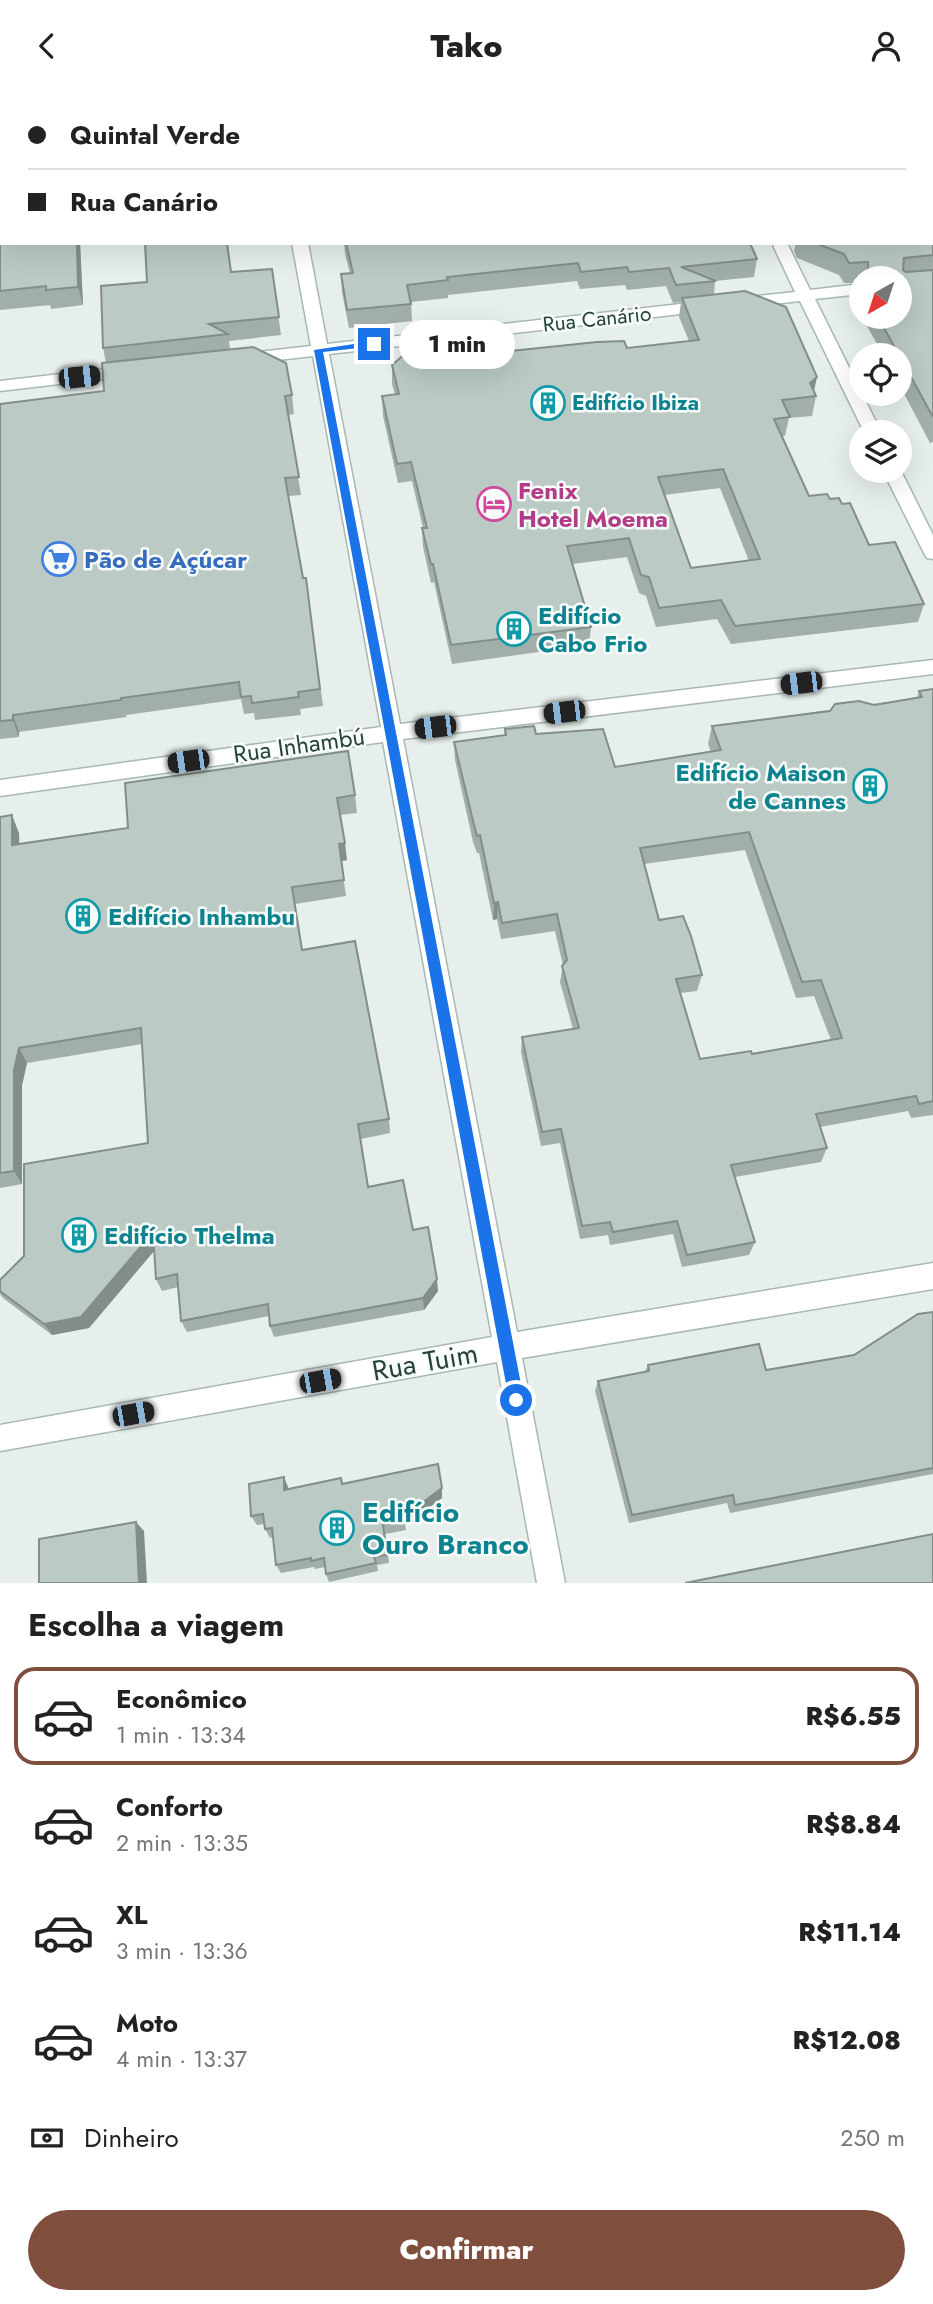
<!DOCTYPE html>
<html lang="pt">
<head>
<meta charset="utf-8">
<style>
  :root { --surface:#fff; --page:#f2f2f2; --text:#222; --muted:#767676; --line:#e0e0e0; --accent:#804e3d }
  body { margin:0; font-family:Jost,sans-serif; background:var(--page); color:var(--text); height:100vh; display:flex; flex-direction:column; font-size:26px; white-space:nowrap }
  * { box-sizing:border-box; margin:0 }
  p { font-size:23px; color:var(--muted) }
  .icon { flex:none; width:38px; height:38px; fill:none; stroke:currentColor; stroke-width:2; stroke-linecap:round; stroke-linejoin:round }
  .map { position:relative; height:1492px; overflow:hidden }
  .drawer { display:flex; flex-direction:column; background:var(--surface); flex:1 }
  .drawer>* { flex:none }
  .guide { position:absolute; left:0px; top:0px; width:934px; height:154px; box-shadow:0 7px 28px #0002; display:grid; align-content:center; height:154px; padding:0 28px; background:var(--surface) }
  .needle { width:46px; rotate:219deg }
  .buttons { position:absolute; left:849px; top:175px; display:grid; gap:14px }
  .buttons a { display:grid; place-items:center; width:63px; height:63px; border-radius:50%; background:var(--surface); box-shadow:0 7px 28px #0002; font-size:35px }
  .end { position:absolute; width:32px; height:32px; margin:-16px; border:9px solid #1a73e8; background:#fff; box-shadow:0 0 0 4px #fff }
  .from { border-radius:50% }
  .bubble { position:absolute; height:49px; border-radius:24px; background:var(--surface); box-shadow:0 7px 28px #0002; font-size:23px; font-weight:800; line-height:49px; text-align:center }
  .car { position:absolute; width:21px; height:42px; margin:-21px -10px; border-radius:9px; box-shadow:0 0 5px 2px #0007; background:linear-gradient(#222 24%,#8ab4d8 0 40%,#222 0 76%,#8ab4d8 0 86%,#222 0) }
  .guide b { display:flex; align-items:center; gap:24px; height:66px; font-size:26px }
  .guide b+b { border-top:2px solid var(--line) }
  .guide i { width:18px; height:18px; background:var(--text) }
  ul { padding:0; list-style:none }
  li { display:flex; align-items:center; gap:21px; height:98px; margin:0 14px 10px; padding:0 14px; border:4px solid transparent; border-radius:21px }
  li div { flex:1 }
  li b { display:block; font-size:26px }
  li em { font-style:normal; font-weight:800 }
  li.selected { border-color:var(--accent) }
  li>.icon { width:63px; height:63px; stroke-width:1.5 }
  h2 { padding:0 28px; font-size:32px; line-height:84px }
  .pay { display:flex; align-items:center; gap:18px; height:77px; padding:0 28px; font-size:26px }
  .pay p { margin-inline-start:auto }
  .button { display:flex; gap:14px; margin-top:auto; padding:14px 28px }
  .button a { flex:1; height:80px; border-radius:42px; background:var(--accent); color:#fff; font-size:28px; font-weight:800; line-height:80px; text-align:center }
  header { display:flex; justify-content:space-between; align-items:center; height:91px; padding:0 28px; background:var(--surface); font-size:32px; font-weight:800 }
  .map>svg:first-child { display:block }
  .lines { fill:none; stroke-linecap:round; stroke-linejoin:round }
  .street-casing { stroke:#a8b8b2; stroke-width:3 }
  .street { fill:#fff; fill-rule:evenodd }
  .wall { fill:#a1aea9; fill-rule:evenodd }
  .shaded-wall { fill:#838d89 }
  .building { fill:#bbcac4; stroke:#838d89; stroke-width:2; fill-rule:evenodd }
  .route { fill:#1a73e8 }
  .labels { text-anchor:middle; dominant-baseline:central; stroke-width:5; stroke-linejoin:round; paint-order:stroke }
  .far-street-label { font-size:21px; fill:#24423a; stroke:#f7fbf9 }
  .far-culture-label { font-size:21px; font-weight:bold; fill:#0d838f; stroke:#f7fbf9; text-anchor:start }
  .hotel-label { font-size:24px; font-weight:bold; fill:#b23c85; stroke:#f7fbf9; text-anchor:start }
  .shop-label { font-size:24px; font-weight:bold; fill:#366cbe; stroke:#f7fbf9; text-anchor:start }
  .culture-label { font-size:24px; font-weight:bold; fill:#0d838f; stroke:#f7fbf9; text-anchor:start }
  .street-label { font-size:24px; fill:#24423a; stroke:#f7fbf9 }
  .near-street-label { font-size:28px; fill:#24423a; stroke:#f7fbf9 }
  .near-culture-label { font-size:28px; font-weight:bold; fill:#0d838f; stroke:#f7fbf9; text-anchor:start }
</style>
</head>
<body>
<header><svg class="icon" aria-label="back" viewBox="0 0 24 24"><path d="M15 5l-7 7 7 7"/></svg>Tako<svg class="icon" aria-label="person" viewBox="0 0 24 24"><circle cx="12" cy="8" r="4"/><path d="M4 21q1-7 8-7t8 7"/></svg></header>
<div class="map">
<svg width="933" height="1492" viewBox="0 0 933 1492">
  <rect width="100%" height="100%" fill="#e6efeb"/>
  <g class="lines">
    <g class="street-casing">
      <g id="street">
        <path d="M228,0h31l-33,2z"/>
        <rect x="267" y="0" width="14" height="2"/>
        <path d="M696,0h14l1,2h-14z"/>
        <path d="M292,152h16l19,101 380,-43 8,5 -8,5 -378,43 71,370 533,-64v14l-530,65 114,593 416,-69v26l-411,69 43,225h-28l-40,-221 -497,89v-26l492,-88 -109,-595 -383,54v-16l381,-53 -68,-371 -71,8 -8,-5 8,-5 69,-8z"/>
        <path d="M772,152h15l23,47 51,-6v10l-46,5 66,133h-17l-64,-131 -61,7 -8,-5 8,-5 56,-6z"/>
        <path d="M130,275l8,5 -2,4 -136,16v-10z"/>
        <path d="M900,378l33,66v24l-6,-1 -3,-5 -41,-82z"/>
      </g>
    </g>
    <use href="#street" class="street"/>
  </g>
  <g class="wall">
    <path d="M0,0h124v2h-122l78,150 3,62 -32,4 -1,-4 -50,5z"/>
    <path d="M773,0h160v351l-3,1 -30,-57v-31h-17l-21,-38h38l-39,-39v37l-9,-17 3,-15h-11l-5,-8 -42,-17 -3,-7 2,-8h137v-150h-159z"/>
    <path d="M344,152h406l7,16 -3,18 -39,4 -1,13 100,97 2,5 -4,20 -23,2 -4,18h-3l27,60 21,3 12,5 27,41 55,59 -6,18 -187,22 -14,-25 -61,8 -10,-31 -7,-3 -12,-36 -55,7 19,63 -2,18 -137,19 -18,-82 -3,1 -8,-36 -1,-19h1l-11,-47 -14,2 -15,-67 -1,-20 13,-1 -3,-11v-19l62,-8 173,-9 62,-7 -10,-24 2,-15 -8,1 -7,-17 -39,4 -2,-5 -45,4 -3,-8 -129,14v3l-37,4 1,19 -63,7 -7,-36 -1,-18 9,-1 -5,-19zM720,397l29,73 -58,7 -27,-73z"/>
    <path d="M272,178l9,66 -52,6 1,8 62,46 2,19 -6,1 13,80 -13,1 15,82h3l17,128 -23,3 1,6 -46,5 -1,-7 -10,1 -3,-15 -115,16 1,2 -108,15v5l-19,2v-335l104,-13 2,-28 -3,-15 128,-76z"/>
    <path d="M933,598v426l-22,3 -3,-7 -88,16 7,21 -6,14 -86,15 20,65 -6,13 -67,12 -9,-33 -63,11 -2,-10 -28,4 -20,-96 -19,3 -20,-94 1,-15 51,-8 -13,-47 3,-17 -8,-34 -54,8 -4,-20 -4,1 -14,-67h-2l-4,-11 -18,-82 -1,-18 50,-7 1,-6 31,5 79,33 96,-15 -3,-8 4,-18 205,-28 2,-7zM745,759l51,148 18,-2 17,44 -79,14 -52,5 -20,-66 17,-2 5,-16 -43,-55 -15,-56z"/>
    <path d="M355,704l2,18 -17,2 7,45 -6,1 5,35 -51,8 7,46 87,169 1,14 -29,6 7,48 45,43 25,61 -14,19 -150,27 -4,-11 -1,-10 -82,16 -6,-11 -3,-34 -16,4 -6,-12 -2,-28 -65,77 -37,7 -49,-37 -3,-4v-14l148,-137 -6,-99 -115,19 -5,22v99l-22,4v-371l19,16v11z"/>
    <path d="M933,1221v162l-203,39 -3,-10 -98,20 -34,-132 3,-10 47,-9 3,-7 118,5 88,-15z"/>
    <path d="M341,1387l1,6 100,4v10l-23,17 1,6 -15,3 1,6 -21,4 4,29 -12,2 1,6 -49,11 -3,-8 -1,-7 -10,2 -1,-2 -33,6 -5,-8 -3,-28 -3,1 -5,-9 -1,-5 -7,1 -6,-9 37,-29v2z"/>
  </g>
  <g class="shaded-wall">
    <path d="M77,152h3l3,62 -5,-18z"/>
    <path d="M817,286l-4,19 -3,-13z"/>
    <path d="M13,624l6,17v5l-6,-17z"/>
    <path d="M12,724l7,18 1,29 -8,-17z"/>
    <path d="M345,752l2,17 -6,1 -2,-17z"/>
    <path d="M498,811l-1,17 -4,1 1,-17z"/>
    <path d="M19,957l8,15 -5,22v99l-8,-13v-101z"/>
    <path d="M153,1141l6,13 -70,83 -37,7 -8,-11z"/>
    <path d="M437,1188l1,12 -14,19 -1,-12z"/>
    <path d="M284,1386l4,10 1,12 -5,-9z"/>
    <path d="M442,1397v10l-23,17 -1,-9z"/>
    <path d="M136,1431l8,9 3,52h-8z"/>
  </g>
  <g class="building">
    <path d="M0,0h122v2h-120v150h75l1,44 -32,3v-4l-46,5z"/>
    <rect x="183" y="0" width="36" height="2"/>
    <rect x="317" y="0" width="367" height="2"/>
    <path d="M788,0h145v164l-29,3 -1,12 3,2 27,-2v147l-55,-100h22v-39h-39v7l-4,-8 11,-2v-13l-19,1 -5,-9 -29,-11h118v-150h-144z"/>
    <path d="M145,152h82l4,29 41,-3 7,48 -70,7 19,10 -125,14 -2,-62 46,-4z"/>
    <path d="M346,152h404l7,16 -76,8 35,14 -40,4 -7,-17 -40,4 -2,-5 -46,5 -3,-9 -131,14 1,3 -41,5 4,19 -64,6 -6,-36 12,-1z"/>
    <path d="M745,200l41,16 31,70 -7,6 6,13 -34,4 8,17 -16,2 35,77 18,-2 3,5 9,-1 3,6 8,-1 19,42 26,-3 29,62 -189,22 -14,-26 -62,8 -10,-31 -8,-2 -12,-37 -62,8 24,81 -140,18 -18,-81h-2l-9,-36h5l-16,-66 -14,2 -15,-68 17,-2 -7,-29 14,-12 45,-6 3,10 143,-15 27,-1 3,7 72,-8 -17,-42zM723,378l37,90 -69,9 -33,-91z"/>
    <path d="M253,256l33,16 6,32 -7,1 14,81 -14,1 18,100h3l14,111 -22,3 1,5 -47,6 -1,-7 -10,1 -2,-15 -118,16v2l-108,15v5l-13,1v-317l104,-13 -2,-28z"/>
    <path d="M933,598v412l-14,3 -3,-8 -100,18 11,34 -96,17 24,77 -68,13 -10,-34 -64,11 -3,-10 -28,4 -21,-97 -19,3 -20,-95 57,-9 -17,-62 5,-6 -10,-46 -55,9 -4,-21 -4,1 -14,-68 -3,1 -3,-11 -20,-83 52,-7 -1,-6 29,-3 2,8 67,-5 12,38 106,-17 -9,-24 118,-15 5,-7 24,-3 15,4 48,-8 -3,-6zM749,741l53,150 19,-2 21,58 -90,16 -1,-3 -51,8 -24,-80 26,-4 -11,-39 -8,-20 -24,4 -19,-72z"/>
    <path d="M348,660l7,44 -18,3 8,45 -6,1 5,36 -52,7 10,63 53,-9 34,178 -31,5 10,63 35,-7 10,50 15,-3 9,52 -14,19 -153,28 -2,-22 -87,17 -4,-47 -21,5 -3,-47 -72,85 -37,7 -44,-33v-11l24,-24v-92l124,-21 -7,-115 -122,20 -5,22v101l-14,2v-356l12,-2v30l116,-17 -3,-45z"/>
    <path d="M933,1221v156l-198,37 -2,-10 -101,20 -34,-134 51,-10 -1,-6 111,-21 7,26 88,-15 64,-41z"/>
    <path d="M438,1373l4,24 -24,18 1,6 -16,3 1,6 -21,4 4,30 -13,2 2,6 -50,11 -2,-16 -13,3v-3l-35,7 -4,-37 -7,1 -2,-15 -12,2 -2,-32 35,-7v13l57,-12 1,6z"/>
    <path d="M136,1431l3,61h-100v-44z"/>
    <path d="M933,1443v49h-248z"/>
  </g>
  <path class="route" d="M374,250l3,1v4l-54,6 201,1048 -2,5 -6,2 -5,-2 -2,-5 -195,-1050z"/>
  <defs>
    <g id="building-ring" transform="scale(1.75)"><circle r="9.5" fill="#f7fbf9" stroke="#0f9aa8" stroke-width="1.5"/><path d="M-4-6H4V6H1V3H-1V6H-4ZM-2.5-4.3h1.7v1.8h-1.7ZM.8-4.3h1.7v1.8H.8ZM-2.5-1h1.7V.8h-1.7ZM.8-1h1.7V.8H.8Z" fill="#0f9aa8"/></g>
    <g id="hotel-ring" transform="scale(1.75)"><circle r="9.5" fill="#f7fbf9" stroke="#d1479c" stroke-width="1.5"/><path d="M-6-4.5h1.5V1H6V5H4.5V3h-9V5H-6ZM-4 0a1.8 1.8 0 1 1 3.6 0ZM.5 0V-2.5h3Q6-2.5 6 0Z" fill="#d1479c"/></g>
    <g id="supermarket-ring" transform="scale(1.75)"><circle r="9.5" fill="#f7fbf9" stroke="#3f7fe0" stroke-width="1.5"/><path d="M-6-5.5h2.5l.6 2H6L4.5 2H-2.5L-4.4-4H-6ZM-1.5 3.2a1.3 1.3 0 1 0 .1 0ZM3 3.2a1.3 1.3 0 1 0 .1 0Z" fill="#3f7fe0"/></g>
  </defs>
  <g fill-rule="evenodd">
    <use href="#building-ring" x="548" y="312"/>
    <use href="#hotel-ring" x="494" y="413"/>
    <use href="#supermarket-ring" x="59" y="468"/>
    <use href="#building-ring" x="514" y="538"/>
    <use href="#building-ring" x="870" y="695"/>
    <use href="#building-ring" x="83" y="825"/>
    <use href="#building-ring" x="79" y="1144"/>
    <use href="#building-ring" x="337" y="1437"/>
  </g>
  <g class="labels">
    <g class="far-street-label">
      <text transform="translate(597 228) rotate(-6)">Rua Canário</text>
    </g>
    <g class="far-culture-label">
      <text x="572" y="312">Edifício Ibiza</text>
    </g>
    <g class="hotel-label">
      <text x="518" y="399">Fenix<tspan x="518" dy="28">Hotel Moema</tspan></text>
    </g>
    <g class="shop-label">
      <text x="84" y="468">Pão de Açúcar</text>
    </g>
    <g class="culture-label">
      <text x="538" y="524">Edifício<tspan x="538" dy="28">Cabo Frio</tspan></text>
      <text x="846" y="681" text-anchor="end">Edifício Maison<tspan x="846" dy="28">de Cannes</tspan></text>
      <text x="108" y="825">Edifício Inhambu</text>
      <text x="104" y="1144">Edifício Thelma</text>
    </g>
    <g class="street-label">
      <text transform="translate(299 654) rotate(-8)">Rua Inhambú</text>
    </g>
    <g class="near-street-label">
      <text transform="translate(425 1271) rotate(-10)">Rua Tuim</text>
    </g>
    <g class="near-culture-label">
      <text x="362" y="1421">Edifício<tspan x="362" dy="32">Ouro Branco</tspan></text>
    </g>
  </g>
</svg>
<div class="buttons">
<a><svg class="needle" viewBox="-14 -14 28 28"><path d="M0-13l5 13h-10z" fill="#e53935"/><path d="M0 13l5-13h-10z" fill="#767676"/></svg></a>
<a><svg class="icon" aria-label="locate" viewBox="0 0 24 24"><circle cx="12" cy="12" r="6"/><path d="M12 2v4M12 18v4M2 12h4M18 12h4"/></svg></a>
<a><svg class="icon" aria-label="layers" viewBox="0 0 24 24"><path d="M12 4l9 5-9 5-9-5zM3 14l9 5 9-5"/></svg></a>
</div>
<i class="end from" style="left:516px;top:1309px"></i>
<i class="end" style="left:374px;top:253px"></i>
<div class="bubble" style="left:399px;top:229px;width:116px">1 min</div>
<i class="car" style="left:79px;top:286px;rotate:84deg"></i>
<i class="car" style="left:801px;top:592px;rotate:263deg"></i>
<i class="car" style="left:564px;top:621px;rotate:263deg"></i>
<i class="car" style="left:435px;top:636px;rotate:263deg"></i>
<i class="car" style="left:188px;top:670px;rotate:262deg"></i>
<i class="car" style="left:320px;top:1290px;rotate:80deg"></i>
<i class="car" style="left:133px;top:1323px;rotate:80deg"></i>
<div class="guide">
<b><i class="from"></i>Quintal Verde</b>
<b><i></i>Rua Canário</b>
</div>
</div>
<section class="drawer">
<h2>Escolha a viagem</h2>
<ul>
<li class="selected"><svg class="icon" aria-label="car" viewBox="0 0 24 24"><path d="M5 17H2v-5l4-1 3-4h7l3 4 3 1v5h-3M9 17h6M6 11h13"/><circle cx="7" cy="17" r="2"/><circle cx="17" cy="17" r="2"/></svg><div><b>Econômico</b><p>1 min · 13:34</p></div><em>R$6.55</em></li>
<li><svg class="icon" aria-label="car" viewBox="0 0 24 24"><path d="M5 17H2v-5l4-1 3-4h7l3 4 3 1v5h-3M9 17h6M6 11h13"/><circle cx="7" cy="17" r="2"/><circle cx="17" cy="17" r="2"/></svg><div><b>Conforto</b><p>2 min · 13:35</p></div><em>R$8.84</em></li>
<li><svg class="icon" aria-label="car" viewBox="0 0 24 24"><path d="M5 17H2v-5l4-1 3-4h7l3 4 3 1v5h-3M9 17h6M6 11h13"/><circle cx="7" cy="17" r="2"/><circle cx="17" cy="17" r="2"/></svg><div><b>XL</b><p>3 min · 13:36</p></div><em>R$11.14</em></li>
<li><svg class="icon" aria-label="car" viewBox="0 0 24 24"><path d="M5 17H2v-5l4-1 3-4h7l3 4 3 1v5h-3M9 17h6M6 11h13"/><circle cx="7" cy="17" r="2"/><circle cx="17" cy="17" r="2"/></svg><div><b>Moto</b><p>4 min · 13:37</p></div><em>R$12.08</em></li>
</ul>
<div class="pay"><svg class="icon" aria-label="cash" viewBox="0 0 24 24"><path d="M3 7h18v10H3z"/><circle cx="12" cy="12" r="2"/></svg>Dinheiro<p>250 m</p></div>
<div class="button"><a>Confirmar</a></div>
</section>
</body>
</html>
